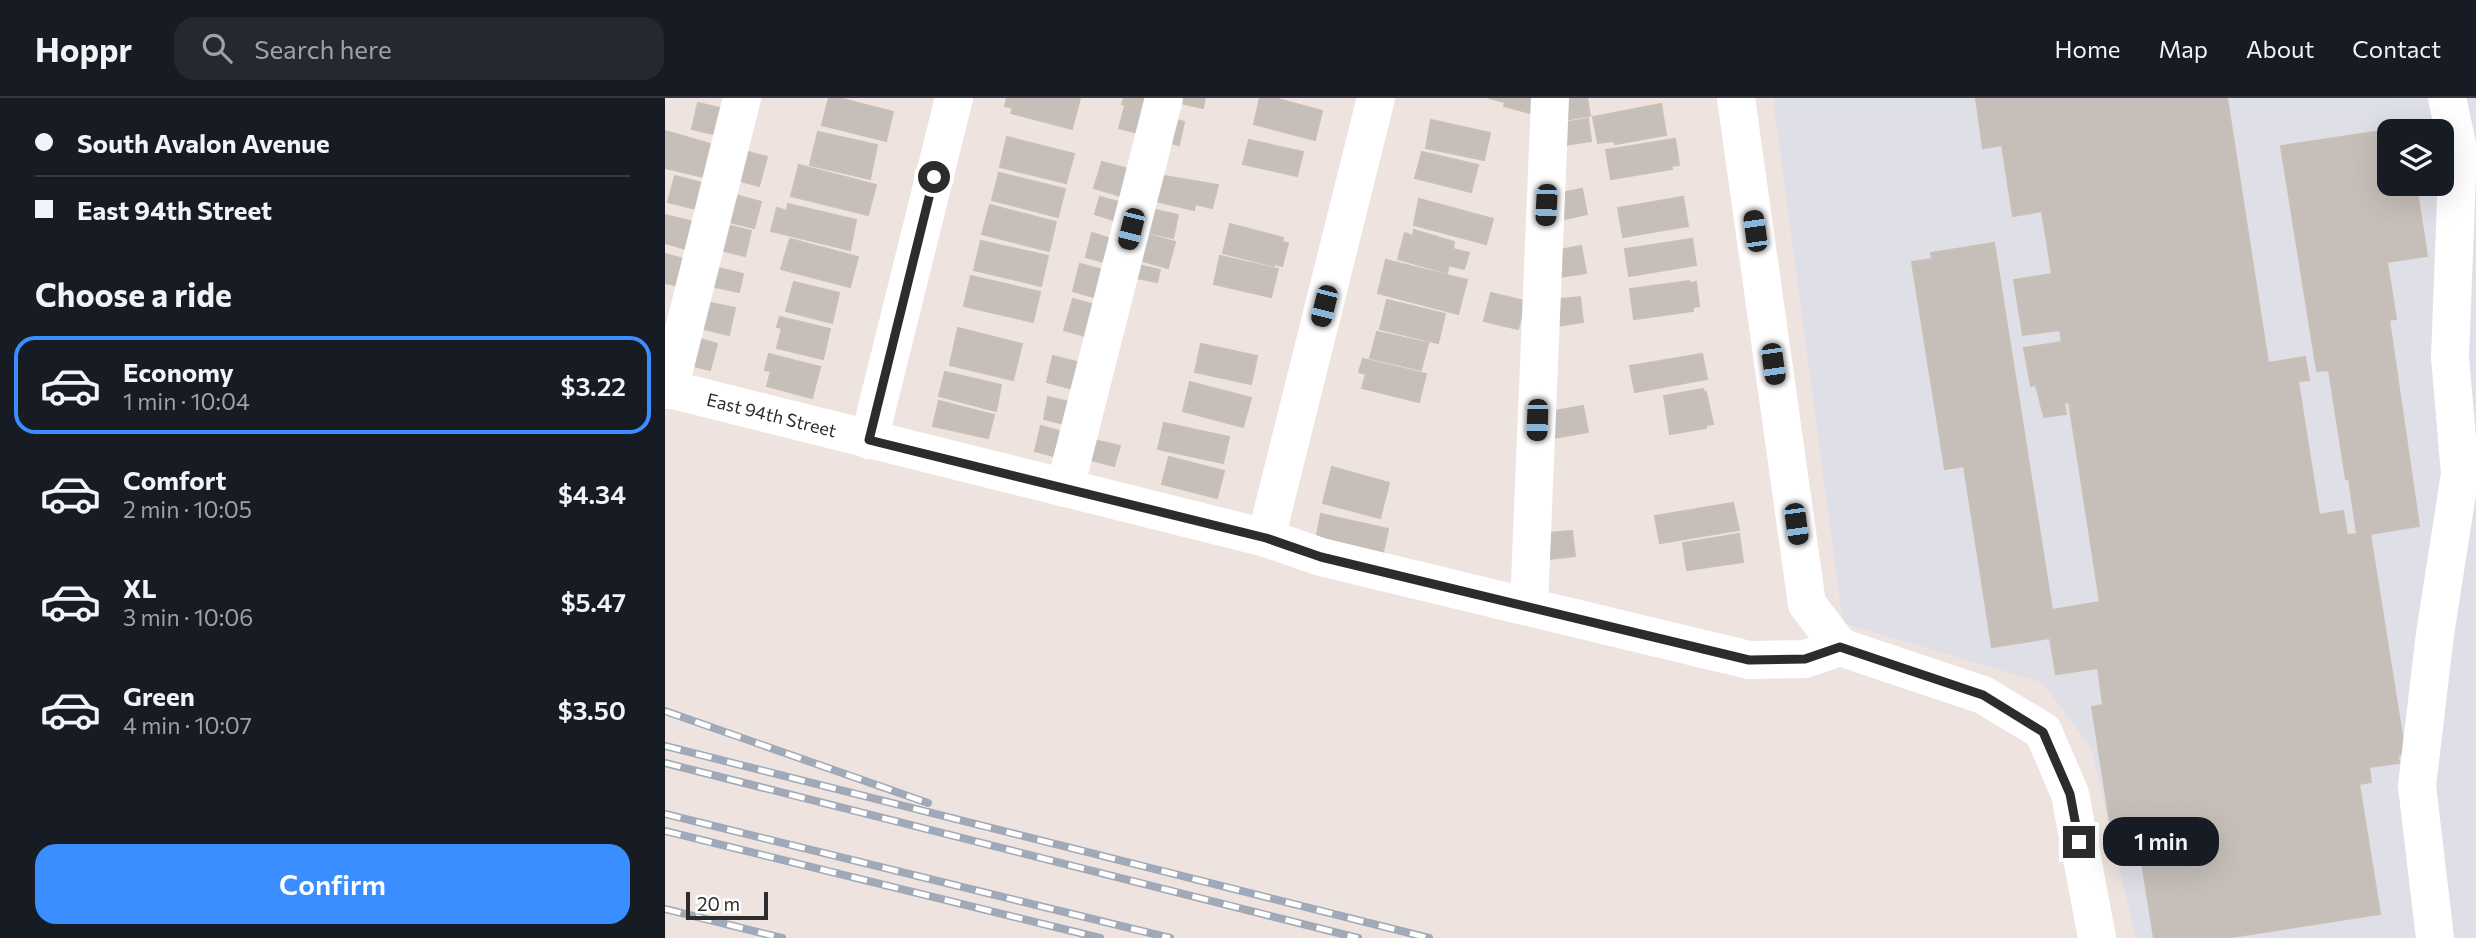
<!DOCTYPE html>
<html lang="en">
<head>
<meta charset="utf-8">
<style>
  :root { --surface:#171b24; --page:#242831; --text:#f1f3f6; --muted:#9ea1a6; --line:#363941; --accent:#3a8eff }
  body { margin:0; font-family:Commissioner,sans-serif; background:var(--page); color:var(--text); height:100vh; display:flex; flex-direction:column; font-size:26px; white-space:nowrap }
  * { box-sizing:border-box; margin:0 }
  p { font-size:23px; color:var(--muted) }
  .icon { flex:none; width:38px; height:38px; fill:none; stroke:currentColor; stroke-width:2; stroke-linecap:round; stroke-linejoin:round }
  .map { position:relative; flex:1; overflow:hidden }
  .details { display:flex; flex-direction:column; background:var(--surface); width:665px }
  .details>* { flex:none }
  .banner { display:grid; align-content:center; height:154px; padding:0 35px; background:var(--surface) }
  .controls { position:absolute; left:1712px; top:21px; display:grid; gap:14px }
  .controls a { display:grid; place-items:center; width:77px; height:77px; border-radius:14px; background:var(--surface); box-shadow:0 7px 28px #0002; font-size:35px }
  .scale { position:absolute; left:21px; bottom:18px; width:82px; box-sizing:border-box; padding-left:7px; border:4px solid #2c2c2c; border-top:0; font-size:19px; line-height:24px; white-space:nowrap; color:#2c2c2c; -webkit-text-stroke:5px #fff; paint-order:stroke }
  .end { position:absolute; width:32px; height:32px; margin:-16px; border:9px solid #2c2c2c; background:#fff; box-shadow:0 0 0 4px #fff }
  .from { border-radius:50% }
  .bubble { position:absolute; height:49px; border-radius:21px; background:var(--surface); box-shadow:0 7px 28px #0002; font-size:23px; font-weight:600; line-height:49px; text-align:center }
  .car { position:absolute; width:21px; height:42px; margin:-21px -10px; border-radius:9px; box-shadow:0 0 5px 2px #0007; background:linear-gradient(#222 24%,#8ab4d8 0 40%,#222 0 76%,#8ab4d8 0 86%,#222 0) }
  .banner b { display:flex; align-items:center; gap:24px; height:66px; font-size:26px }
  .banner b+b { border-top:2px solid var(--line) }
  .banner i { width:18px; height:18px; background:var(--text) }
  ul { padding:0; list-style:none }
  li { display:flex; align-items:center; gap:21px; height:98px; margin:0 14px 10px; padding:0 21px; border:4px solid transparent; border-radius:21px }
  li div { flex:1 }
  li b { display:block; font-size:26px }
  li em { font-style:normal; font-weight:600 }
  li.on { border-color:var(--accent) }
  li>.icon { width:63px; height:63px; stroke-width:1.5 }
  h2 { padding:0 35px; font-size:32px; line-height:84px }
  .cta { display:flex; gap:14px; margin-top:auto; padding:14px 35px }
  .cta a { flex:1; height:80px; border-radius:21px; background:var(--accent); color:#fff; font-size:28px; font-weight:600; line-height:80px; text-align:center }
  header { display:flex; align-items:center; gap:42px; box-sizing:border-box; height:98px; padding:0 35px; background:var(--surface); border-bottom:2px solid var(--line) }
  header strong { font-size:33px }
  nav { display:flex; gap:38px; margin-inline-start:auto; font-size:24px }
  .search { width:490px; height:63px; background:var(--page); display:flex; align-items:center; gap:18px; box-sizing:border-box; padding:0 24px; border-radius:21px; color:var(--muted); font-size:26px }
  main { display:flex; flex:1; min-height:0 }
  .map>svg:first-child { display:block }
  .industrial { fill:#dfdfe7; fill-rule:evenodd }
  .building { fill:#c6bfb9; stroke:#cabfb7; stroke-width:2 }
  .lines { fill:none; stroke-linecap:round; stroke-linejoin:round }
  .minor { stroke:#fff; stroke-width:38 }
  .rail-casing { stroke:#a0a9b7; stroke-width:8 }
  .rail { stroke:#fff; stroke-width:5; stroke-dasharray:16; stroke-linecap:butt }
  .route { stroke:#2c2c2c; stroke-width:9 }
  .labels { text-anchor:middle; dominant-baseline:central; stroke-width:7; stroke-linejoin:round; paint-order:stroke }
  .street-label { font-size:18px; fill:#2c2c2c; stroke:#fff }
</style>
</head>
<body>
<header>
<strong>Hoppr</strong>
<div class="search"><svg class="icon" aria-label="search" viewBox="0 0 24 24"><circle cx="10" cy="10" r="6"/><path d="M15 15l6 6"/></svg>Search here</div>
<nav><a>Home</a><a>Map</a><a>About</a><a>Contact</a></nav>
</header>
<main>
<section class="details">
<div class="banner">
<b><i class="from"></i>South Avalon Avenue</b>
<b><i></i>East 94th Street</b>
</div>
<h2>Choose a ride</h2>
<ul>
<li class="on"><svg class="icon" aria-label="car" viewBox="0 0 24 24"><path d="M5 17H2v-5l4-1 3-4h7l3 4 3 1v5h-3M9 17h6M6 11h13"/><circle cx="7" cy="17" r="2"/><circle cx="17" cy="17" r="2"/></svg><div><b>Economy</b><p>1 min · 10:04</p></div><em>$3.22</em></li>
<li><svg class="icon" aria-label="car" viewBox="0 0 24 24"><path d="M5 17H2v-5l4-1 3-4h7l3 4 3 1v5h-3M9 17h6M6 11h13"/><circle cx="7" cy="17" r="2"/><circle cx="17" cy="17" r="2"/></svg><div><b>Comfort</b><p>2 min · 10:05</p></div><em>$4.34</em></li>
<li><svg class="icon" aria-label="car" viewBox="0 0 24 24"><path d="M5 17H2v-5l4-1 3-4h7l3 4 3 1v5h-3M9 17h6M6 11h13"/><circle cx="7" cy="17" r="2"/><circle cx="17" cy="17" r="2"/></svg><div><b>XL</b><p>3 min · 10:06</p></div><em>$5.47</em></li>
<li><svg class="icon" aria-label="car" viewBox="0 0 24 24"><path d="M5 17H2v-5l4-1 3-4h7l3 4 3 1v5h-3M9 17h6M6 11h13"/><circle cx="7" cy="17" r="2"/><circle cx="17" cy="17" r="2"/></svg><div><b>Green</b><p>4 min · 10:07</p></div><em>$3.50</em></li>
</ul>
<div class="cta"><a>Confirm</a></div>
</section>
<div class="map">
<svg width="1811" height="840" viewBox="0 0 1811 840">
  <rect width="100%" height="100%" fill="#eee3de"/>
  <path class="industrial" d="M1108,0h703v840h-340l-45,-190 -48,-65 -200,-60zM1724,33h52v53h-52z"/>
  <g class="building">
    <path d="M164,0h10l54,14 -7,29 -64,-16z"/>
    <path d="M342,0h73l-8,31 -61,-16 2,-5 -8,-2z"/>
    <path d="M459,0h27l-3,13 -26,-7z"/>
    <path d="M512,0h28l-2,10 -27,-6z"/>
    <path d="M595,0h14l48,13 -7,29 -61,-16z"/>
    <path d="M824,0h48l-4,16 -29,-8 1,-4z"/>
    <path d="M896,0h26l3,18 -26,4z"/>
    <path d="M1311,0h251l41,265 37,-6 4,23 -11,1 21,134 24,-4 4,24 10,-1 -8,-55h-3l-17,-109 -12,1 -36,-225 126,-19 1,4h-19v53h27l11,72 -40,6 9,57 -7,1 30,206 -49,8 35,220 -7,1 1,8 -30,4 2,15 -12,2 21,130 -155,24h-71l-14,-88 -25,4 -23,-147 11,-2 -5,-37 -42,6 -6,-36 -58,9 -28,-181 -19,3 -33,-207 20,-3 -1,-6 63,-10 58,367 48,-8 -31,-200 -5,1 2,11 -22,3 -8,-32 -5,1 -7,-38 38,-6 -2,-12 -37,5 -9,-55 38,-6 -10,-63 -29,5 -11,-71 -19,3z"/>
    <path d="M33,5l26,6 -6,26 -26,-6z"/>
    <path d="M996,6l5,31 -51,9 -1,-3 -16,2 -5,-26z"/>
    <path d="M460,8l23,7 -6,21 -23,-6z"/>
    <path d="M505,20l14,4 -5,23 -16,-4z"/>
    <path d="M923,21l3,22 -27,4 -3,-22z"/>
    <path d="M766,22l59,13 -6,27 -58,-12z"/>
    <path d="M0,33l52,15 -13,31 -39,-9z"/>
    <path d="M153,34l59,13 -7,34 -60,-14z"/>
    <path d="M342,39l67,17 -8,29 -66,-16z"/>
    <path d="M1010,41l4,26 -8,1 1,3 -61,10 -5,-29z"/>
    <path d="M584,42l54,12 -6,24 -54,-12z"/>
    <path d="M76,52l26,7 -8,29 -25,-7z"/>
    <path d="M757,54l56,13 -7,27 -56,-14z"/>
    <path d="M437,64l26,7 -7,27 -27,-8z"/>
    <path d="M134,67l77,20 -8,30 -77,-19z"/>
    <path d="M334,75l66,16 -7,28 -66,-17z"/>
    <path d="M10,78l27,7 -6,26 -28,-7z"/>
    <path d="M499,78l54,9 -6,23 -17,-4 -1,6 -43,-10 4,-16 7,1z"/>
    <path d="M917,91l5,25 -27,6 -5,-26z"/>
    <path d="M67,96l29,8 -7,26 -29,-7z"/>
    <path d="M435,99l22,6 -6,18 -21,-7z"/>
    <path d="M1018,99l5,29 -65,11 -5,-29z"/>
    <path d="M754,101l74,20 -7,25 -72,-19z"/>
    <path d="M123,106l68,16 -6,30 -79,-19 6,-23 10,3z"/>
    <path d="M325,107l66,17 -7,29 -67,-17z"/>
    <path d="M486,111l27,6 -5,23 -27,-6z"/>
    <path d="M0,117l29,7 -8,27 -21,-6z"/>
    <path d="M58,126l28,7 -6,25 -28,-7z"/>
    <path d="M565,126l53,14 -1,4 6,1 -6,23 -7,-2 -1,2 -51,-13z"/>
    <path d="M749,132l40,12 -1,7 16,4 -5,16 -15,-4 -2,8 -49,-14 7,-26 8,3z"/>
    <path d="M427,135l25,8 -6,23 -25,-7z"/>
    <path d="M481,136l29,8 -7,26 -29,-8z"/>
    <path d="M125,141l68,18 -8,30 -69,-18z"/>
    <path d="M1027,141l4,26 -67,11 -4,-27z"/>
    <path d="M316,143l67,15 -7,30 -67,-16z"/>
    <path d="M916,148l5,27 -27,4 -5,-26z"/>
    <path d="M0,156l22,6 -7,26 -15,-3z"/>
    <path d="M555,158l58,13 -7,28 -57,-13z"/>
    <path d="M721,162l81,20 -9,34 -80,-21z"/>
    <path d="M415,166l27,7 -7,28 -27,-8z"/>
    <path d="M469,166l26,6 -3,12 -26,-5z"/>
    <path d="M49,169l29,7 -4,18 -29,-6z"/>
    <path d="M306,178l69,16 -7,30 -69,-16z"/>
    <path d="M1024,183l1,2 6,-1 3,24 -6,1v4l-59,8 -4,-30z"/>
    <path d="M129,184l45,11 -7,30 -46,-12z"/>
    <path d="M826,195l34,8 -7,28 -34,-8z"/>
    <path d="M915,199l3,25 -26,4 -4,-26z"/>
    <path d="M408,201l25,7 -10,31 -24,-7z"/>
    <path d="M722,202l58,14 -7,29 -58,-14z"/>
    <path d="M41,204l29,6 -6,27 -29,-7z"/>
    <path d="M115,219l50,12 -7,30 -46,-11 5,-20 -5,-1z"/>
    <path d="M293,230l64,16 -9,36 -63,-15z"/>
    <path d="M712,234l51,11 -7,27 -51,-12z"/>
    <path d="M32,240l20,6 -7,26 -20,-5z"/>
    <path d="M536,246l56,12 -6,28 -56,-12z"/>
    <path d="M104,256l51,13 -8,31 -45,-12 4,-15 -6,-1z"/>
    <path d="M1037,256l5,25 -72,13 -5,-26z"/>
    <path d="M388,258l31,8 -7,26 -30,-8z"/>
    <path d="M698,261l63,15 -7,28 -57,-14 4,-14 -7,-2z"/>
    <path d="M280,274l56,13 -5,26 -57,-15z"/>
    <path d="M525,284l61,16 -8,29 -60,-16z"/>
    <path d="M1038,291l1,4 2,-1 7,32 -7,1v3l-36,6 -6,-38z"/>
    <path d="M383,299l25,6 -4,22 -25,-6z"/>
    <path d="M274,303l55,14 -6,23 -55,-12z"/>
    <path d="M918,308l5,26 -35,6 -4,-26z"/>
    <path d="M499,325l65,14 -6,26 -65,-14z"/>
    <path d="M376,328l25,7 -5,25 -26,-7z"/>
    <path d="M429,342l26,6 -6,20 -26,-7z"/>
    <path d="M504,359l55,14 -7,27 -55,-14z"/>
    <path d="M667,369l57,16 -9,35 -57,-15z"/>
    <path d="M1068,405l6,27 -79,13 -5,-27z"/>
    <path d="M656,416l67,15 -6,27 -66,-16z"/>
    <path d="M907,433l3,25 -26,3 -2,-26z"/>
    <path d="M1074,436l4,28 -56,8 -4,-27z"/>
  </g>
  <g class="lines">
    <g class="minor">
      <path d="M1071,0l71,506 33,43"/>
      <path id="s1" d="M0,290l601,150 55,19 428,103 56,-1 35,-12 143,48 60,36 27,63 27,144"/>
      <path d="M4,292l73,-292"/>
      <path d="M204,342l85,-342"/>
      <path d="M400,390l99,-390"/>
      <path d="M601,440l110,-440"/>
      <path d="M864,509l21,-509"/>
      <path d="M1770,840l-18,-152 18,-152 25,-160 -10,-117 8,-208 -11,-51"/>
    </g>
    <g class="rail-casing">
      <g id="rail">
        <path d="M0,613l263,92"/>
        <path d="M0,648l764,192"/>
        <path d="M0,665l693,175"/>
        <path d="M0,716l505,124"/>
        <path d="M0,733l435,107"/>
        <path d="M0,811l117,29"/>
      </g>
    </g>
    <use href="#rail" class="rail"/>
  </g>
  <g class="lines">
    <path class="route" d="M269,79l-65,263 397,98 55,19 428,103 56,-1 35,-12 143,48 60,37 27,62 9,48"/>
  </g>
  <g class="labels">
    <g class="street-label">
      <text stroke="none"><textPath href="#s1" startOffset="110">East 94th Street</textPath></text>
    </g>
  </g>
</svg>
<div class="controls">
<a><svg class="icon" aria-label="layers" viewBox="0 0 24 24"><path d="M12 4l9 5-9 5-9-5zM3 14l9 5 9-5"/></svg></a>
</div>
<div class="scale">20 m</div>
<i class="end from" style="left:269px;top:79px"></i>
<i class="end" style="left:1414px;top:744px"></i>
<div class="bubble" style="left:1438px;top:719px;width:116px">1 min</div>
<i class="car" style="left:881px;top:107px;rotate:183deg"></i>
<i class="car" style="left:466px;top:131px;rotate:194deg"></i>
<i class="car" style="left:1090px;top:133px;rotate:352deg"></i>
<i class="car" style="left:659px;top:208px;rotate:194deg"></i>
<i class="car" style="left:1108px;top:266px;rotate:172deg"></i>
<i class="car" style="left:872px;top:322px;rotate:182deg"></i>
<i class="car" style="left:1131px;top:426px;rotate:172deg"></i>
</div>
</main>
</body>
</html>
